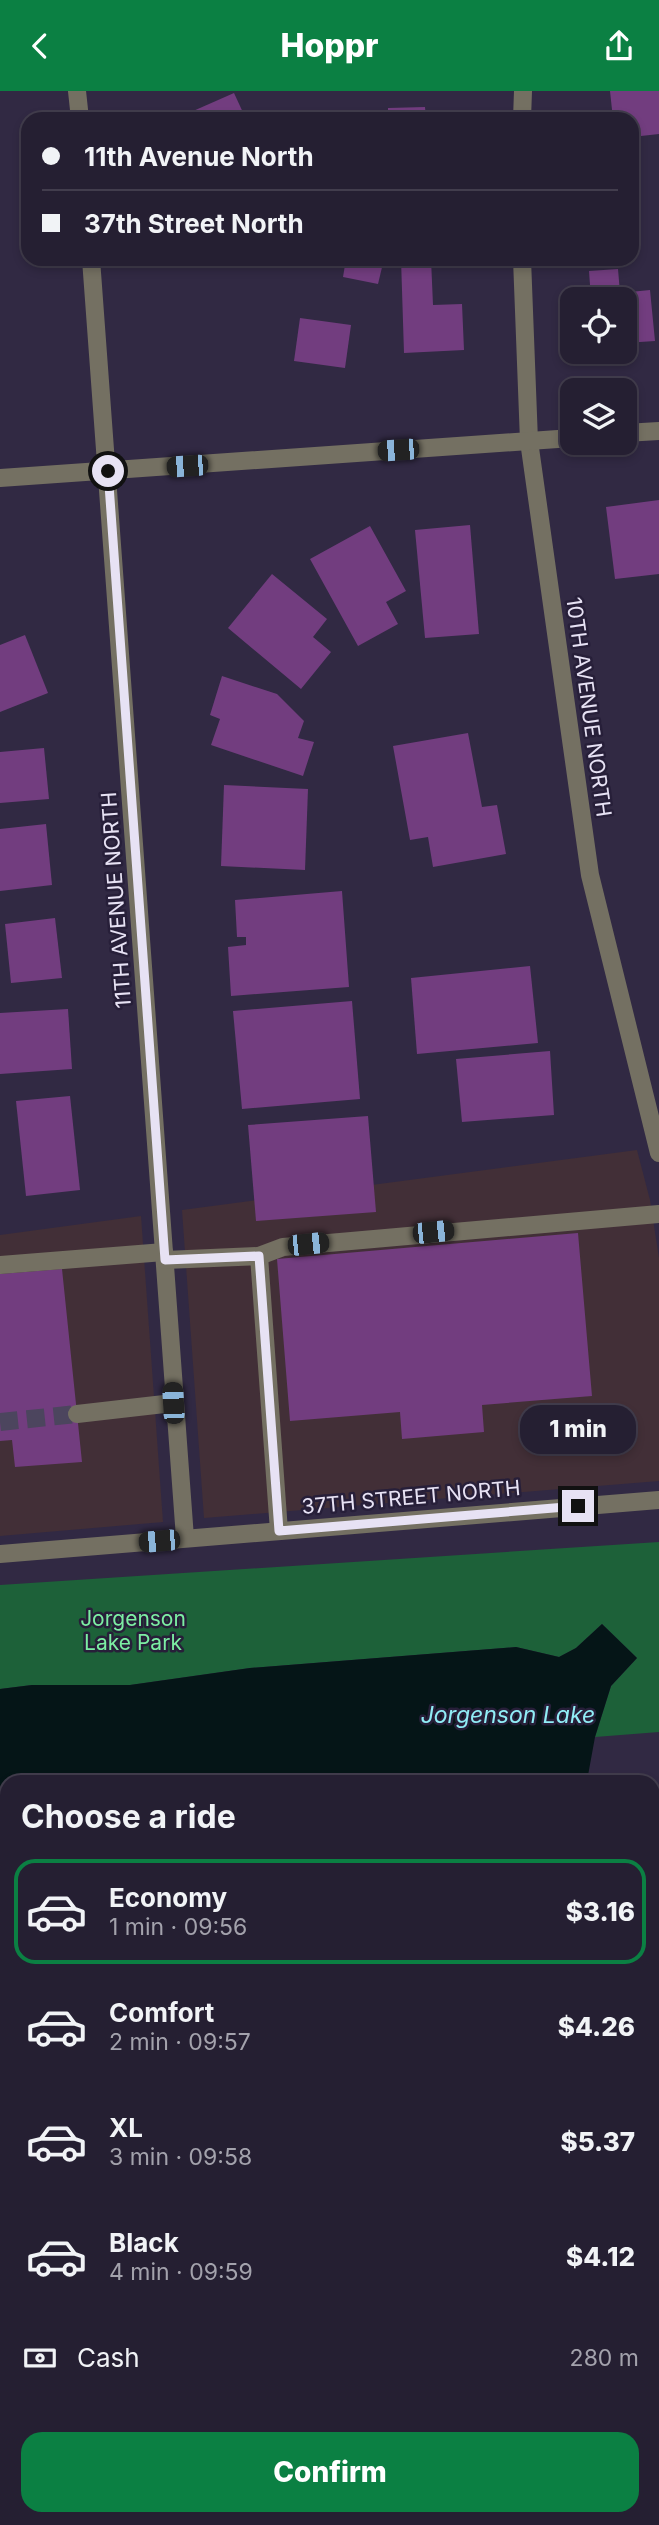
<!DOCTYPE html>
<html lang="en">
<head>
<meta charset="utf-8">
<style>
  :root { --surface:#251f32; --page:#2d273a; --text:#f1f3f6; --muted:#a3a2ac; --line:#423d4d; --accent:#0b8043 }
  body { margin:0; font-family:Inter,sans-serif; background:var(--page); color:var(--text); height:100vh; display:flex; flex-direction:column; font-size:26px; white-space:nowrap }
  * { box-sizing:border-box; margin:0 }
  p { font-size:23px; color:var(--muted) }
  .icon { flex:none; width:38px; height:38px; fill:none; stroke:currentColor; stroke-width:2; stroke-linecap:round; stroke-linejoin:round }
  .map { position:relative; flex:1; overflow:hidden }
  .details { position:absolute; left:0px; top:1684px; width:660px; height:751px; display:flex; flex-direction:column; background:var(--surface); border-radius:21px 21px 0 0; box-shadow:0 4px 10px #0003,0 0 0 2px var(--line) }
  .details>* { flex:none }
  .guide { position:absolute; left:21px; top:21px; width:618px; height:154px; border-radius:21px; box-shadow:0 4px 10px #0003,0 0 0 2px var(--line); display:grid; align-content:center; height:154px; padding:0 21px; background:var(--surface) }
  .tools { position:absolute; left:560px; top:196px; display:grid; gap:14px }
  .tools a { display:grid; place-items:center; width:77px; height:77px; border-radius:14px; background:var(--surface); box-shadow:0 4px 10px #0003,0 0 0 2px var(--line); font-size:35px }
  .end { position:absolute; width:32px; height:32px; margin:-16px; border:9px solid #e7e2f4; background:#111; box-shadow:0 0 0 4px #111 }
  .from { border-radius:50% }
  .bubble { position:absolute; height:49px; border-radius:21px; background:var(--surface); box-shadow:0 4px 10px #0003,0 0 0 2px var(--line); font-size:23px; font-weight:800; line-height:49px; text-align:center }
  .car { position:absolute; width:21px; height:42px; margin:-21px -10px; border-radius:9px; box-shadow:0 0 5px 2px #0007; background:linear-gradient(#222 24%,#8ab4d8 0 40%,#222 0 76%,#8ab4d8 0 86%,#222 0) }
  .guide b { display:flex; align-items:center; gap:24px; height:66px; font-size:26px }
  .guide b+b { border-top:2px solid var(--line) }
  .guide i { width:18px; height:18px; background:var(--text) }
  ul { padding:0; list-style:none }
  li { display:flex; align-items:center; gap:21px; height:105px; margin:0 14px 10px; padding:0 7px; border:4px solid transparent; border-radius:21px }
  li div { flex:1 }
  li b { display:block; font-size:26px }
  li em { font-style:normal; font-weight:800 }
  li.current { border-color:var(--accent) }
  li>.icon { width:63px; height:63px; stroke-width:1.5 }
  h2 { padding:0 21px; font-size:32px; line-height:84px }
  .pay { display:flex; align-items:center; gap:18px; height:77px; padding:0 21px; font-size:26px }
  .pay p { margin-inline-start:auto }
  .cta { display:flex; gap:14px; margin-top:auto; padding:14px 21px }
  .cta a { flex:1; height:80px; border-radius:21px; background:var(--accent); color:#fff; font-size:28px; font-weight:800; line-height:80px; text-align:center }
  header { display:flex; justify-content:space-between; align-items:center; height:91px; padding:0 21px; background:var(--accent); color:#fff; font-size:32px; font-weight:800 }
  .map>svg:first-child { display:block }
  .commercial { fill:#422f37 }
  .green { fill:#1d6139 }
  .water { fill:#051517 }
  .building { fill:#723d7f }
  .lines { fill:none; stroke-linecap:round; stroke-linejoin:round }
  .minor-tunnel { stroke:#4c455e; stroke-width:18; stroke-dasharray:18 9; stroke-linecap:butt }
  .minor { stroke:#747062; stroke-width:18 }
  .route { stroke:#e7e2f4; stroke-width:9 }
  .labels { text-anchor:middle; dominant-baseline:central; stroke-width:5; stroke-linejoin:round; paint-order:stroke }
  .street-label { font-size:21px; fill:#e7e2f4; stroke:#271f39 }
  .park-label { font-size:21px; fill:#7ceea3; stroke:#271f39 }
  .water-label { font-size:23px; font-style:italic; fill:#91edf6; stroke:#271f39 }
</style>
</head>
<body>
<header><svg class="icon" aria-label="back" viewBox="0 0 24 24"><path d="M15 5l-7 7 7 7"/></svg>Hoppr<svg class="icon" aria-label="share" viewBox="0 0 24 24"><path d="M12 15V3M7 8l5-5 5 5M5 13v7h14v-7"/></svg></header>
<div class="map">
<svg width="659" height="2434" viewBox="0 0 659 2434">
  <rect width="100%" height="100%" fill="#312943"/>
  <g class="commercial">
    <path d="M637,1059l13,50 9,58v223l-455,37 -22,-308z"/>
    <path d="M141,1125l22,306 -163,14v-301z"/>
  </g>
  <path class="green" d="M659,1451v190l-64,5 16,-51 26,-28 -35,-34 -26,24 -17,9 -43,-10 -266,21 -120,17h-98l-32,4v-104z"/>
  <path class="water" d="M602,1533l35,34 -26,28 -16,51 -8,44h-580v737h646v-215l6,55v167h-659v-836l32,-4h98l120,-17 266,-21 43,10 17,-9z"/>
  <g class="building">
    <path d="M610,0h49v43l-27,3v-18h-19z"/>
    <path d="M234,2l12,26h-71z"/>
    <path d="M425,16l1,12h-38v-11z"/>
    <path d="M346,168h38l-6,25 -35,-7z"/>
    <path d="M401,168h30l2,46 29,-1 2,46 -60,3z"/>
    <path d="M618,178l2,24 30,-3 5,51 -30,2v-44h-34l-2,-28z"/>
    <path d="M300,227l51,7 -6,43 -51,-7z"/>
    <path d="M659,409v74l-44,5 -9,-72z"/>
    <path d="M470,434l9,109 -54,4 -10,-108z"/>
    <path d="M370,435l36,65 -20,11 12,22 -40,22 -48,-87z"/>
    <path d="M272,483l55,45 -14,18 18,15 -30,37 -73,-61z"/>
    <path d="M25,544l23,58 -48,19v-67z"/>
    <path d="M222,585l55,18 27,27 -6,17 16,4 -11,34 -92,-31 9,-26 -10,-4z"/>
    <path d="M468,642l14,74 15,-2 9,49 -73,13 -5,-30 -18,3 -17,-94z"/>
    <path d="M44,657l5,51 -49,4v-51z"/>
    <path d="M224,694l84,4 -3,81 -84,-4z"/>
    <path d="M46,733l6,61 -52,6v-62z"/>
    <path d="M342,800l7,96 -118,9 -3,-49 18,-2v-8h-9l-2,-37z"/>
    <path d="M55,827l7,60 -51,5 -6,-59z"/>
    <path d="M530,875l8,77 -121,11 -6,-76z"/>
    <path d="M352,910l8,98 -118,10 -9,-98z"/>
    <path d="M68,918l4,60 -72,5v-61z"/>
    <path d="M550,960l4,64 -92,7 -6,-63z"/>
    <path d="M70,1005l10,94 -54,6 -10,-95z"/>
    <path d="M368,1025l8,96 -120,9 -8,-96z"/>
    <path d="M578,1142l14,163 -110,9 2,27 -82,7 -2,-27 -110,9 -13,-162z"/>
    <path d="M62,1178l20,193 -67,5 -3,-27 -12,1v-167z"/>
  </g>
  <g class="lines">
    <path class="minor-tunnel" d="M0,1331l77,-8"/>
    <g class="minor">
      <path d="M77,0l3,28"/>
      <path d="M522,28l1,-28"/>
      <path d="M91,168l94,1279"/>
      <path d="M522,168l7,182 61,434 69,278"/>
      <path d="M625,342l34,-2"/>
      <path d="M0,387l572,-40"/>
      <path d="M259,1165l24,-9 376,-33"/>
      <path d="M165,1169l94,-4 20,275"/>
      <path d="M0,1174l164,-13"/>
      <path d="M77,1323l96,-11"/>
      <path d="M0,1463l659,-54"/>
    </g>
  </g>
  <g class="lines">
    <path class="route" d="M108,380l57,789 94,-4 20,275 299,-25"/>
  </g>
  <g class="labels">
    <g class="street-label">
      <text transform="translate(589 616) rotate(82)">10TH AVENUE NORTH</text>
      <text transform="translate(116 809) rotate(-94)">11TH AVENUE NORTH</text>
      <text transform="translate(411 1406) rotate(-5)">37TH STREET NORTH</text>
    </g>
    <g class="park-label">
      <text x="133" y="1527">Jorgenson<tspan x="133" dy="24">Lake Park</tspan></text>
    </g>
    <g class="water-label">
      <text x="508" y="1624">Jorgenson Lake</text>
    </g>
  </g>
</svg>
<div class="tools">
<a><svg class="icon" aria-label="locate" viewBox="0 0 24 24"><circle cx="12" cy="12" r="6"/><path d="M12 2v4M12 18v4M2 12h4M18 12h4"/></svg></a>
<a><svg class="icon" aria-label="layers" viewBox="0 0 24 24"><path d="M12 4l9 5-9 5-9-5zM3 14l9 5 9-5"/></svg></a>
</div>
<i class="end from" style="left:108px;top:380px"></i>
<i class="end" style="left:578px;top:1415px"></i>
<div class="bubble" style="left:520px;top:1314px;width:116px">1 min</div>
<i class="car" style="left:398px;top:359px;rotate:266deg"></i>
<i class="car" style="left:187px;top:375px;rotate:266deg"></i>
<i class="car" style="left:433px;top:1141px;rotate:84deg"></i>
<i class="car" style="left:308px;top:1153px;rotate:84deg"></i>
<i class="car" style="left:173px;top:1312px;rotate:357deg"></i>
<i class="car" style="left:159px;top:1450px;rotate:265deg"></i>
<div class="guide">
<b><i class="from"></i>11th Avenue North</b>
<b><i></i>37th Street North</b>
</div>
<section class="details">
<h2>Choose a ride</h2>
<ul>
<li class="current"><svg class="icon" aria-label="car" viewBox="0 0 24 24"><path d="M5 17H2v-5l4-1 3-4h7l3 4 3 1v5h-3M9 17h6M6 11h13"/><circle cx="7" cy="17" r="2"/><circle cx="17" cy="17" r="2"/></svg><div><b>Economy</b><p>1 min · 09:56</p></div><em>$3.16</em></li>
<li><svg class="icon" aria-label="car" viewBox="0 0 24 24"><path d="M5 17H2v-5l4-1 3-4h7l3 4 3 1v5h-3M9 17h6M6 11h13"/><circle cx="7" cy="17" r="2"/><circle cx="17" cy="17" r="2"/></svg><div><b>Comfort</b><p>2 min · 09:57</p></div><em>$4.26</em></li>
<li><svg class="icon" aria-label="car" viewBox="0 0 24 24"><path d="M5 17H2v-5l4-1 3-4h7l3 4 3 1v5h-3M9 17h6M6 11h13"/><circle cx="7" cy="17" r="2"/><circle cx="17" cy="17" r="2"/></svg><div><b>XL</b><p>3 min · 09:58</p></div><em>$5.37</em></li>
<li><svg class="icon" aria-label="car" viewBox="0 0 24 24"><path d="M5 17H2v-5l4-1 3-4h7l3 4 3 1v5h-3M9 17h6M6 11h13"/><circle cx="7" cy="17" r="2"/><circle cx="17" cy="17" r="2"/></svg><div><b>Black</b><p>4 min · 09:59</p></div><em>$4.12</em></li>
</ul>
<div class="pay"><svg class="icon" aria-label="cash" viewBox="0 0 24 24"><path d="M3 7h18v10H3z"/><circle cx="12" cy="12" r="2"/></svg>Cash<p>280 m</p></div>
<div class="cta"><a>Confirm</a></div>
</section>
</div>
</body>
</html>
